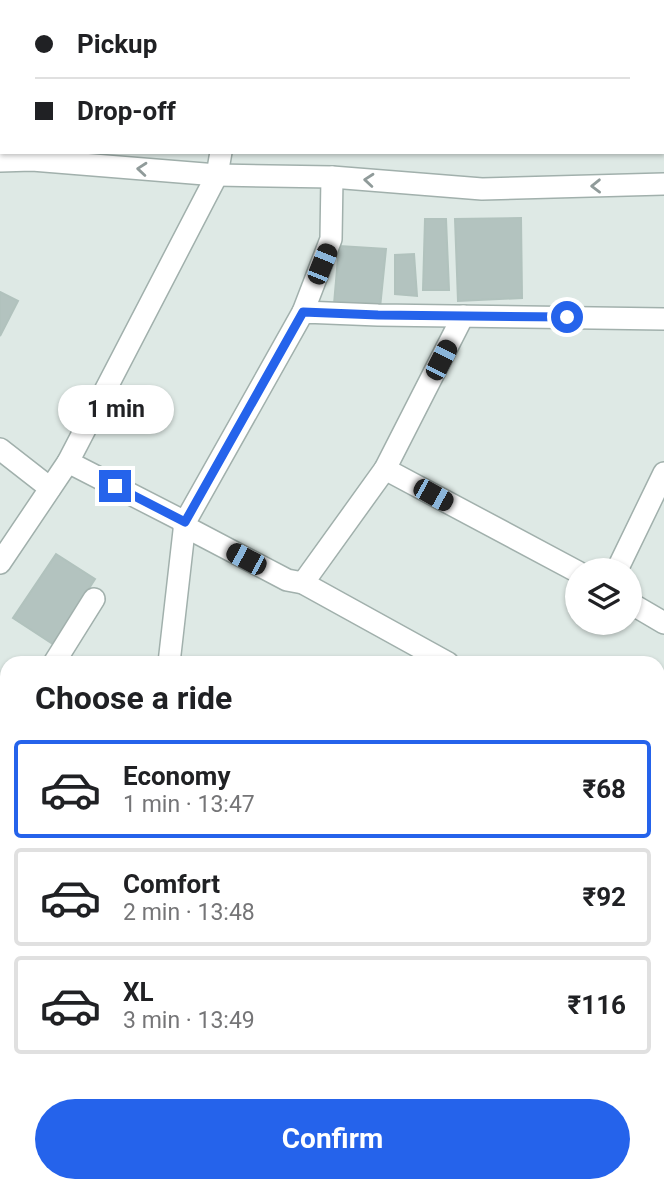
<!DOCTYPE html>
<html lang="en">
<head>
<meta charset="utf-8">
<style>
  :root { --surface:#fff; --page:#f2f2f2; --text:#202124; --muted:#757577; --line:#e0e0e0; --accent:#2563eb }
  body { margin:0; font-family:Roboto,sans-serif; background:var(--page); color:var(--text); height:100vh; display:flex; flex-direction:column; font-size:26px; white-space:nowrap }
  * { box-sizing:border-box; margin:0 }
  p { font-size:23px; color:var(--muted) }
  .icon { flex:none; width:38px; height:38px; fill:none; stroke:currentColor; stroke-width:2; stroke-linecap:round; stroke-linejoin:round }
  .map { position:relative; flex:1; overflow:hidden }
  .sheet { position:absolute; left:0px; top:656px; width:665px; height:537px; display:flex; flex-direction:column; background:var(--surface); border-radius:21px 21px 0 0; box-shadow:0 2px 5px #0004 }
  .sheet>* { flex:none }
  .hud { position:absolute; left:0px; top:0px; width:665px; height:154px; box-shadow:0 2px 5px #0004; display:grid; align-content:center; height:154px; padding:0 35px; background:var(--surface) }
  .controls { position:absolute; left:565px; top:558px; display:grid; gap:14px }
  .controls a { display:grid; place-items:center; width:77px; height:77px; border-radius:50%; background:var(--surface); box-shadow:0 2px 5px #0004; font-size:35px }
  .end { position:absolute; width:32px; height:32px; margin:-16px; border:9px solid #2563eb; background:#fff; box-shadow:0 0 0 4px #fff }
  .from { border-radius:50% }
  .bubble { position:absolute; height:49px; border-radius:24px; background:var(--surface); box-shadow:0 2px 5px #0004; font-size:23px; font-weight:700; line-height:49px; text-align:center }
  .car { position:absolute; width:21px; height:42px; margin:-21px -10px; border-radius:9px; box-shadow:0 0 5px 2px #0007; background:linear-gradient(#222 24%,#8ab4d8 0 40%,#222 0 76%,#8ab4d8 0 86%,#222 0) }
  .hud b { display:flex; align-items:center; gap:24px; height:66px; font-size:26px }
  .hud b+b { border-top:2px solid var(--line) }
  .hud i { width:18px; height:18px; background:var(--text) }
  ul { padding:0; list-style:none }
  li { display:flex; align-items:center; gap:21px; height:98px; margin:0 14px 10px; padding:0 21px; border:4px solid var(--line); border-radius:7px }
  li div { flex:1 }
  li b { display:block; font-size:26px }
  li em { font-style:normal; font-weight:700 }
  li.active { border-color:var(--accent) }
  li>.icon { width:63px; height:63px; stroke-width:1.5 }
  h2 { padding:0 35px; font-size:32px; line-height:84px }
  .action { display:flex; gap:14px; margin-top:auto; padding:14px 35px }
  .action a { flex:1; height:80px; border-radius:42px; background:var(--accent); color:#fff; font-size:28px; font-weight:700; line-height:80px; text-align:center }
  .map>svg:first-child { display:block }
  .building { fill:#b3c3bf; stroke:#b1c2bd; stroke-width:2 }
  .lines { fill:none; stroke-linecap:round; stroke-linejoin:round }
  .minor-casing { stroke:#a1b0ac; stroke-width:24 }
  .tertiary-casing { stroke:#a1b0ac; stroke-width:24 }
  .trunk-casing { stroke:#bcc3c2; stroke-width:24 }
  .minor { stroke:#fff; stroke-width:21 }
  .tertiary { stroke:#fff; stroke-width:21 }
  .trunk { stroke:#497e7a; stroke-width:21 }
  .oneway { stroke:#909b9a }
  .route { stroke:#2563eb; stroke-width:9 }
</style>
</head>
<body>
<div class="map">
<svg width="664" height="1193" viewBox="0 0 664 1193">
  <rect width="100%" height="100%" fill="#dee9e5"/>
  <g class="building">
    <path d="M521,218l1,80 -64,3 -3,-82z"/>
    <path d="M425,219h21l3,71h-26z"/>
    <path d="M339,246l47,3 -6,59 -46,-4z"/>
    <path d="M414,254l3,42 -22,-2v-39z"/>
    <path d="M0,292l18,9 -18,35z"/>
    <path d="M56,554l39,25 -42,65 -40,-26z"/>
  </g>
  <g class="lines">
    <g class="minor-casing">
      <g id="minor">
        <path d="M221,152l-4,23 -149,287 117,60 118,-210 75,3 286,4"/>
        <path d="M303,312l28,-73 1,-62"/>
        <path d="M0,449l50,39"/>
        <path d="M385,469l193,103"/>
        <path d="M184,526l103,54 16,3 145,80"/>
        <path d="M0,563l68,-101"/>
        <path d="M617,570l47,-97"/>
        <path d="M303,583l82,-114 78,-153"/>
        <path d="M630,603l34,20"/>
        <path d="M54,663l40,-64"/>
        <path d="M0,748l7,-11"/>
        <path d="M0,944l7,3"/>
      </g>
    </g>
    <g class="tertiary-casing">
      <g id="tertiary">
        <path d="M0,39h2"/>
        <path d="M663,42h1"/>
        <path d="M0,161l32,-1 185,15 115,2 150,12 182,-5"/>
        <path d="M169,663l16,-141"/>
        <path d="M115,1193l1,-7"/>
      </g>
    </g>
    <g class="trunk-casing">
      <g id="trunk">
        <path d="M0,93h2"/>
        <path d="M663,98h1"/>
        <path d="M0,131h2"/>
        <path d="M663,131h1"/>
      </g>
    </g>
    <use href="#minor" class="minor"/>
    <use href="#tertiary" class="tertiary"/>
    <use href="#trunk" class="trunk"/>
  </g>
  <defs><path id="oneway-chevron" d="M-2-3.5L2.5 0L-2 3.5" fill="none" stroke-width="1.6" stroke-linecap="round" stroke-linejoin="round" transform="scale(1.75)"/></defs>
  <g class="oneway">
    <use href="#oneway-chevron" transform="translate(142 169) rotate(-175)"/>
    <use href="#oneway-chevron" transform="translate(369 180) rotate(-175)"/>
    <use href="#oneway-chevron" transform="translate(596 186) rotate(179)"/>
  </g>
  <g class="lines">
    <path class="route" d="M115,486l70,36 118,-210 75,3 189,2"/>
  </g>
</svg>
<div class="controls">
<a><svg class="icon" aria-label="layers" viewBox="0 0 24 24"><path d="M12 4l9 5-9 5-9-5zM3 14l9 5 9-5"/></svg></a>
</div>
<i class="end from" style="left:567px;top:317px"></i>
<i class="end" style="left:115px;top:486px"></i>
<div class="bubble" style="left:58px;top:385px;width:116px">1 min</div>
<i class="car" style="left:322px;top:264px;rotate:22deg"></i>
<i class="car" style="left:441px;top:360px;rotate:27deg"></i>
<i class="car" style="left:433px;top:495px;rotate:119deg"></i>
<i class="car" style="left:246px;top:559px;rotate:298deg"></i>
<div class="hud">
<b><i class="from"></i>Pickup</b>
<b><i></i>Drop-off</b>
</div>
<section class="sheet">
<h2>Choose a ride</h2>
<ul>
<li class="active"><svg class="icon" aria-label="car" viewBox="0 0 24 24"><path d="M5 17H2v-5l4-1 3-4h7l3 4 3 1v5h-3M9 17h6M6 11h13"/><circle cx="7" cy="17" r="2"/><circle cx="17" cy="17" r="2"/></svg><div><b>Economy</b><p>1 min · 13:47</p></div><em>₹68</em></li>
<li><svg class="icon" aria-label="car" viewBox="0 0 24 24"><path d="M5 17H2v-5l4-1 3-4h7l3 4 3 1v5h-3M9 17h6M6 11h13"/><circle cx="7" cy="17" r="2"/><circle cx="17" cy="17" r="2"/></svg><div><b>Comfort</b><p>2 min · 13:48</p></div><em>₹92</em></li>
<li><svg class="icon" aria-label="car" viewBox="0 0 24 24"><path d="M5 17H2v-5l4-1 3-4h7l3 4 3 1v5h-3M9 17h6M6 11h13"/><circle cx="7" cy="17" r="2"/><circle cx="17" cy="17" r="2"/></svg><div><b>XL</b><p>3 min · 13:49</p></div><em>₹116</em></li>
</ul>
<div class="action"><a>Confirm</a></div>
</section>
</div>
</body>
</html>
